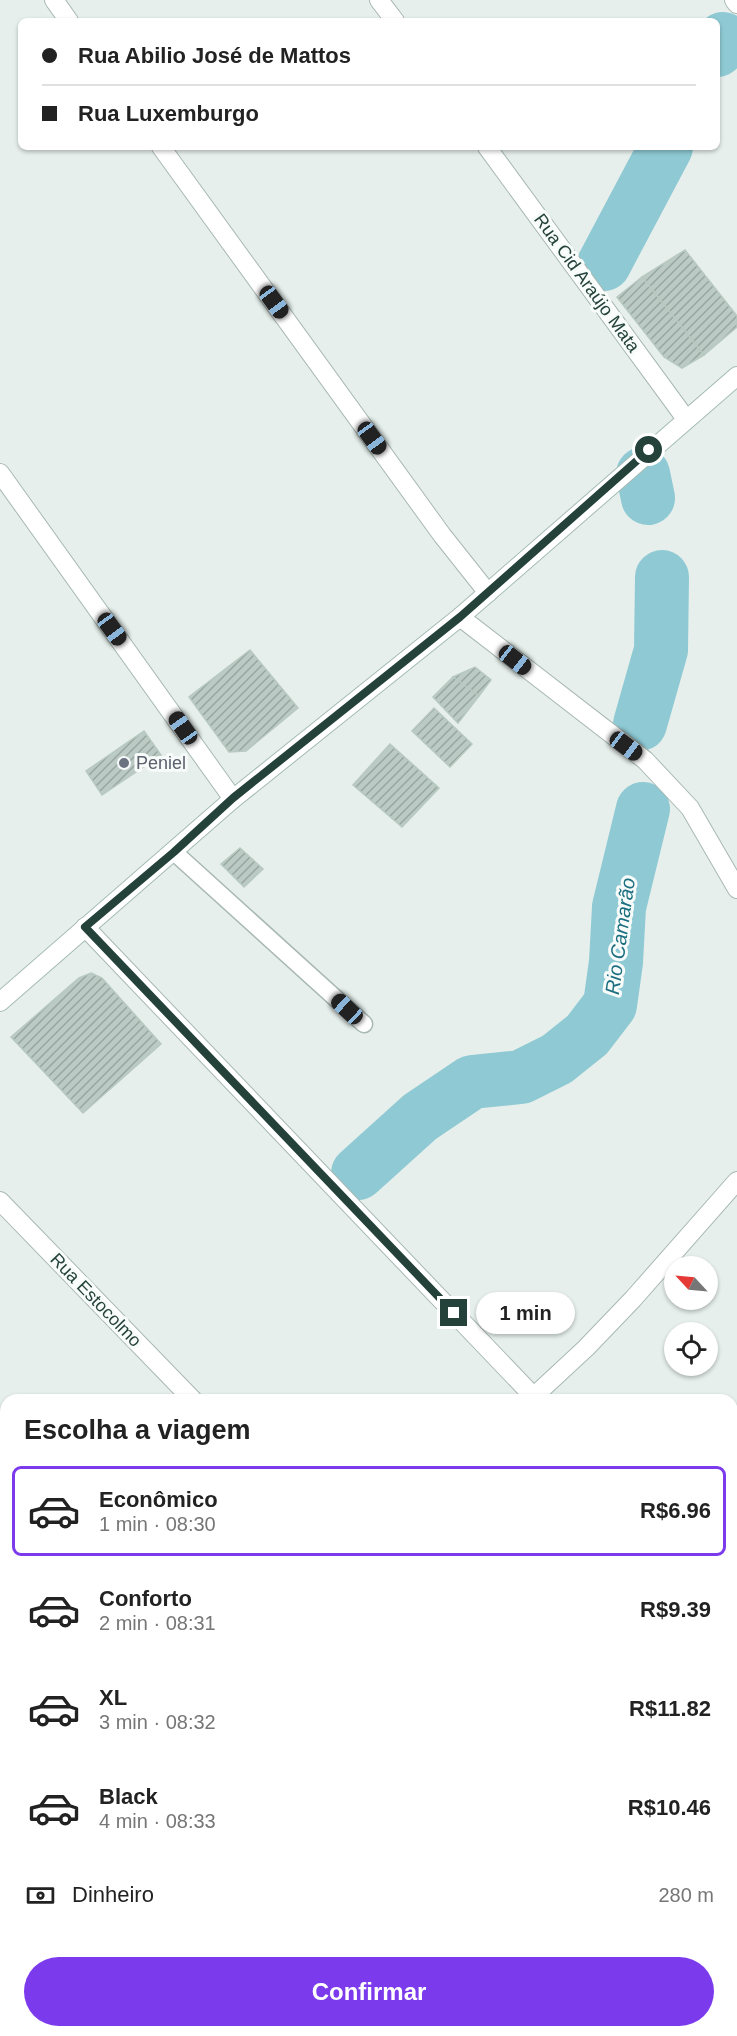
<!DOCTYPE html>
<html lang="pt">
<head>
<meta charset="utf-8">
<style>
  :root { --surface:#fff; --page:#f2f2f2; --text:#222; --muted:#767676; --line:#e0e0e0; --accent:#7c3aed }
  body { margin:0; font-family:Arial,sans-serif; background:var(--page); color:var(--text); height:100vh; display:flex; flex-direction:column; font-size:22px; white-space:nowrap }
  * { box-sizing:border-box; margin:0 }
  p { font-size:20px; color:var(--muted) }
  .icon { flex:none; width:33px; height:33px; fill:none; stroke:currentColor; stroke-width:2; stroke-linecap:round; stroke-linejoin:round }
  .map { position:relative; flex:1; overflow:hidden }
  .panel { position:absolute; left:0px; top:1394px; width:738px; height:644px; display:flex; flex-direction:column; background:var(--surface); border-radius:18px 18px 0 0; box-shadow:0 2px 4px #0004 }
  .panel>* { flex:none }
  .guide { position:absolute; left:18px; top:18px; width:702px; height:132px; border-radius:9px; box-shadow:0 2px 4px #0004; display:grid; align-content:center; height:132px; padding:0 24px; background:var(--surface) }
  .needle { width:39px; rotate:296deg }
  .fabs { position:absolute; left:664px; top:1256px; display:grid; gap:12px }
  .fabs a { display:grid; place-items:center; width:54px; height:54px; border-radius:50%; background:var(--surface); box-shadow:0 2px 4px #0004; font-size:30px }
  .end { position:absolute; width:27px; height:27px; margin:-14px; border:8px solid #24423a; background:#fff; box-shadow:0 0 0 3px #fff }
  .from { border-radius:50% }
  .bubble { position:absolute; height:42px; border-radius:21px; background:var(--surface); box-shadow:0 2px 4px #0004; font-size:20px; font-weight:700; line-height:42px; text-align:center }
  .car { position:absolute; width:18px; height:36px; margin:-18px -9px; border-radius:8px; box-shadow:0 0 4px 2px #0007; background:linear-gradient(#222 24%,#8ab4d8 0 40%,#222 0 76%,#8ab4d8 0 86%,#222 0) }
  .guide b { display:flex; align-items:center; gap:21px; height:57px; font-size:22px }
  .guide b+b { border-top:2px solid var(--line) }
  .guide i { width:15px; height:15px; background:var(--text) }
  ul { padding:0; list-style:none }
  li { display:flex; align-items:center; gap:18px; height:90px; margin:0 12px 9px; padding:0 12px; border:3px solid transparent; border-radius:9px }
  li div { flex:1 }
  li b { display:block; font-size:22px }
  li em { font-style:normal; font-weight:700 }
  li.active { border-color:var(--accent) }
  li>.icon { width:54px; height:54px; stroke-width:1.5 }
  h2 { padding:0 24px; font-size:27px; line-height:72px }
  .pay { display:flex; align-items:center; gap:15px; height:66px; padding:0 24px; font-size:22px }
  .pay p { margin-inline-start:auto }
  .action { display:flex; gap:12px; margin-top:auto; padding:12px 24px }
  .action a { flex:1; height:69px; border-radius:36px; background:var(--accent); color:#fff; font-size:24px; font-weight:700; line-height:69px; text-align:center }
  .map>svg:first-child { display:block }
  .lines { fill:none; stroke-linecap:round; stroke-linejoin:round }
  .river { stroke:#8ec9d4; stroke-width:54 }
  .building { fill:url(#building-hatch); stroke:#b8c9c2; stroke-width:1.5 }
  .lane-casing { stroke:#a8b8b2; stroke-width:19 }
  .street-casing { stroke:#a8b8b2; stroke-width:20 }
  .secondary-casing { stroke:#a4bbb3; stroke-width:20 }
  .lane { stroke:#fff; stroke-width:16 }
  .street { stroke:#fff; stroke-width:18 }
  .secondary { stroke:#fff; stroke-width:18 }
  .route { stroke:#24423a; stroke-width:8 }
  .worship-dot { fill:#6b7280; stroke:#f7fbf9; stroke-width:2 }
  .labels { text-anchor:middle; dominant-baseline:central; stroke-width:6; stroke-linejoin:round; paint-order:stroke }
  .street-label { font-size:18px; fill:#24423a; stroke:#f7fbf9 }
  .worship-label { font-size:18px; fill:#5b616d; stroke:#f7fbf9; text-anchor:start }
  .water-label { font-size:20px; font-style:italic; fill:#1c6f80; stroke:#f7fbf9 }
</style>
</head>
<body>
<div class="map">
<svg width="737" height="2036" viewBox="0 0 737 2036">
  <defs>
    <pattern id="building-hatch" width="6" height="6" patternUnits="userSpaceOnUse" patternTransform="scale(1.5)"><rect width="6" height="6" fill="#bbcac4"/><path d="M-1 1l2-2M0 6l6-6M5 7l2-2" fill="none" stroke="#98a6a0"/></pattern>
  </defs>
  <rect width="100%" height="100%" fill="#e6efeb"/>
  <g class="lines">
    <g class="river">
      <path d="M717,50l6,-11"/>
      <path d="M604,264l62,-117"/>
      <path d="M643,474l5,24"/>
      <path d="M640,724l21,-74 1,-73"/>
      <path d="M358,1173l62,-56 52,-35 49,-5 36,-18 30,-24 23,-30 6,-43 3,-55 24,-98"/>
    </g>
  </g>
  <g class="building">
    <path d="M685,250l52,66v11l-33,28 -62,-78z"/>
    <path d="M642,277l62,78 -22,13 -18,-11 -47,-60z"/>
    <path d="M250,650l48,58 -52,43 -17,1 -40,-55z"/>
    <path d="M475,667l16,13 -12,16 -26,-19z"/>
    <path d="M453,677l26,19 -21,27 -25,-26z"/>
    <path d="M434,708l38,36 -22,23 -38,-36z"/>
    <path d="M144,731l17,24 -59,40 -16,-24z"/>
    <path d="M390,744l49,44 -37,39 -49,-42z"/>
    <path d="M240,848l23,21 -19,18 -23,-23z"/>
    <path d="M91,973l11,5 59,66 -78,69 -72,-76 68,-59z"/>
  </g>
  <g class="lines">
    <g class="lane-casing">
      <path id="lane" d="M174,852l190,172"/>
    </g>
    <g class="street-casing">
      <g id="street">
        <path d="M54,0l15,21"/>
        <path d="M379,0l16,21"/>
        <path d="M734,0l3,4"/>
        <path d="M161,147l281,388 46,58"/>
        <path d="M487,147l199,272"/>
        <path d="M0,473l233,326"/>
        <path d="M460,617l185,143 45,48 47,81"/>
        <path d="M85,927l449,470"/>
        <path d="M0,1201l193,199"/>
        <path d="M530,1400l56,-52 47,-49 104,-118"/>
        <path d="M0,1567l6,7"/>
        <path d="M732,1615l5,-4"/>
        <path d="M0,1774l6,-5"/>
        <path d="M732,1918l5,1"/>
        <path d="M0,2016l6,7"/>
        <path d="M13,2031l4,5"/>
        <path d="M134,2036l7,-5"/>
      </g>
    </g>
    <g class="secondary-casing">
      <path id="secondary" d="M0,1002l233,-203 227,-182 277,-241"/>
    </g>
    <use href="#lane" class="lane"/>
    <use href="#street" class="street"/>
    <use href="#secondary" class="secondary"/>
  </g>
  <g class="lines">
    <path class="route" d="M454,1313l-369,-386 89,-75 59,-54 227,-181 189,-167"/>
  </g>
  <circle class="worship-dot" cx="124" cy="763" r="6"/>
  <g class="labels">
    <g class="street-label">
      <text transform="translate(587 283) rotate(54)">Rua Cid Araújo Mata</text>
      <text transform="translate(96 1300) rotate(46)">Rua Estocolmo</text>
    </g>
    <g class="worship-label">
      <text x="136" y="763">Peniel</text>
    </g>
    <g class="water-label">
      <text transform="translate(620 936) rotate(-82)">Rio Camarão</text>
    </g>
  </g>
</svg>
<div class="fabs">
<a><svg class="needle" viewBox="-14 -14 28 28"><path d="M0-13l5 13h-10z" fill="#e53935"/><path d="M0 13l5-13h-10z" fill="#767676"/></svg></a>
<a><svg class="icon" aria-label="locate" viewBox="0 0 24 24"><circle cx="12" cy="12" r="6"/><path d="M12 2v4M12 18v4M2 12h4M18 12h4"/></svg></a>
</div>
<i class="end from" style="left:649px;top:450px"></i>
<i class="end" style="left:454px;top:1313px"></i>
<div class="bubble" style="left:476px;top:1292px;width:99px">1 min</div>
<i class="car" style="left:274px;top:302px;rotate:144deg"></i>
<i class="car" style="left:372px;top:438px;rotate:144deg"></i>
<i class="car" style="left:112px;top:629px;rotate:144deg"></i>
<i class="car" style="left:515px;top:660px;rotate:128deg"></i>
<i class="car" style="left:183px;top:728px;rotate:325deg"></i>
<i class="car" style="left:626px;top:746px;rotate:127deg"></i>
<i class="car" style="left:347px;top:1009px;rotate:313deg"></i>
<div class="guide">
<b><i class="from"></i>Rua Abilio José de Mattos</b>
<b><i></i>Rua Luxemburgo</b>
</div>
<section class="panel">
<h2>Escolha a viagem</h2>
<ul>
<li class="active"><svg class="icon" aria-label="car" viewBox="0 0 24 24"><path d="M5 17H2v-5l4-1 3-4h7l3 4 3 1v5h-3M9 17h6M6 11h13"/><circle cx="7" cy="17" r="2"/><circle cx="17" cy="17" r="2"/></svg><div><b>Econômico</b><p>1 min · 08:30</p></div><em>R$6.96</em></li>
<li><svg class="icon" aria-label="car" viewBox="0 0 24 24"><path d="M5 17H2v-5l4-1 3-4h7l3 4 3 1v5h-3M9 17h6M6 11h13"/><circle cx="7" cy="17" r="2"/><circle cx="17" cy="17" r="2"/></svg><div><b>Conforto</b><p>2 min · 08:31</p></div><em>R$9.39</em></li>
<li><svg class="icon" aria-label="car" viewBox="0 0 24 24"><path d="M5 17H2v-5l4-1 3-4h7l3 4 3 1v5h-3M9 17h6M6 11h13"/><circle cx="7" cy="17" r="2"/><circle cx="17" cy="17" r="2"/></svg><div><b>XL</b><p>3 min · 08:32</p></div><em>R$11.82</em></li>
<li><svg class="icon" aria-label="car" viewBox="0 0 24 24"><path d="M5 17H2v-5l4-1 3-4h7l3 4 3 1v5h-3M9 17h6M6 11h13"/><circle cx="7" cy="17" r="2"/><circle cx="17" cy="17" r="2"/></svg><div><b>Black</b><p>4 min · 08:33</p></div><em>R$10.46</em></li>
</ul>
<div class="pay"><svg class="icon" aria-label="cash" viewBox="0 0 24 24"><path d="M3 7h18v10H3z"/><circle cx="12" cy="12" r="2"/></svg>Dinheiro<p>280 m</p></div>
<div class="action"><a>Confirmar</a></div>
</section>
</div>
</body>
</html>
